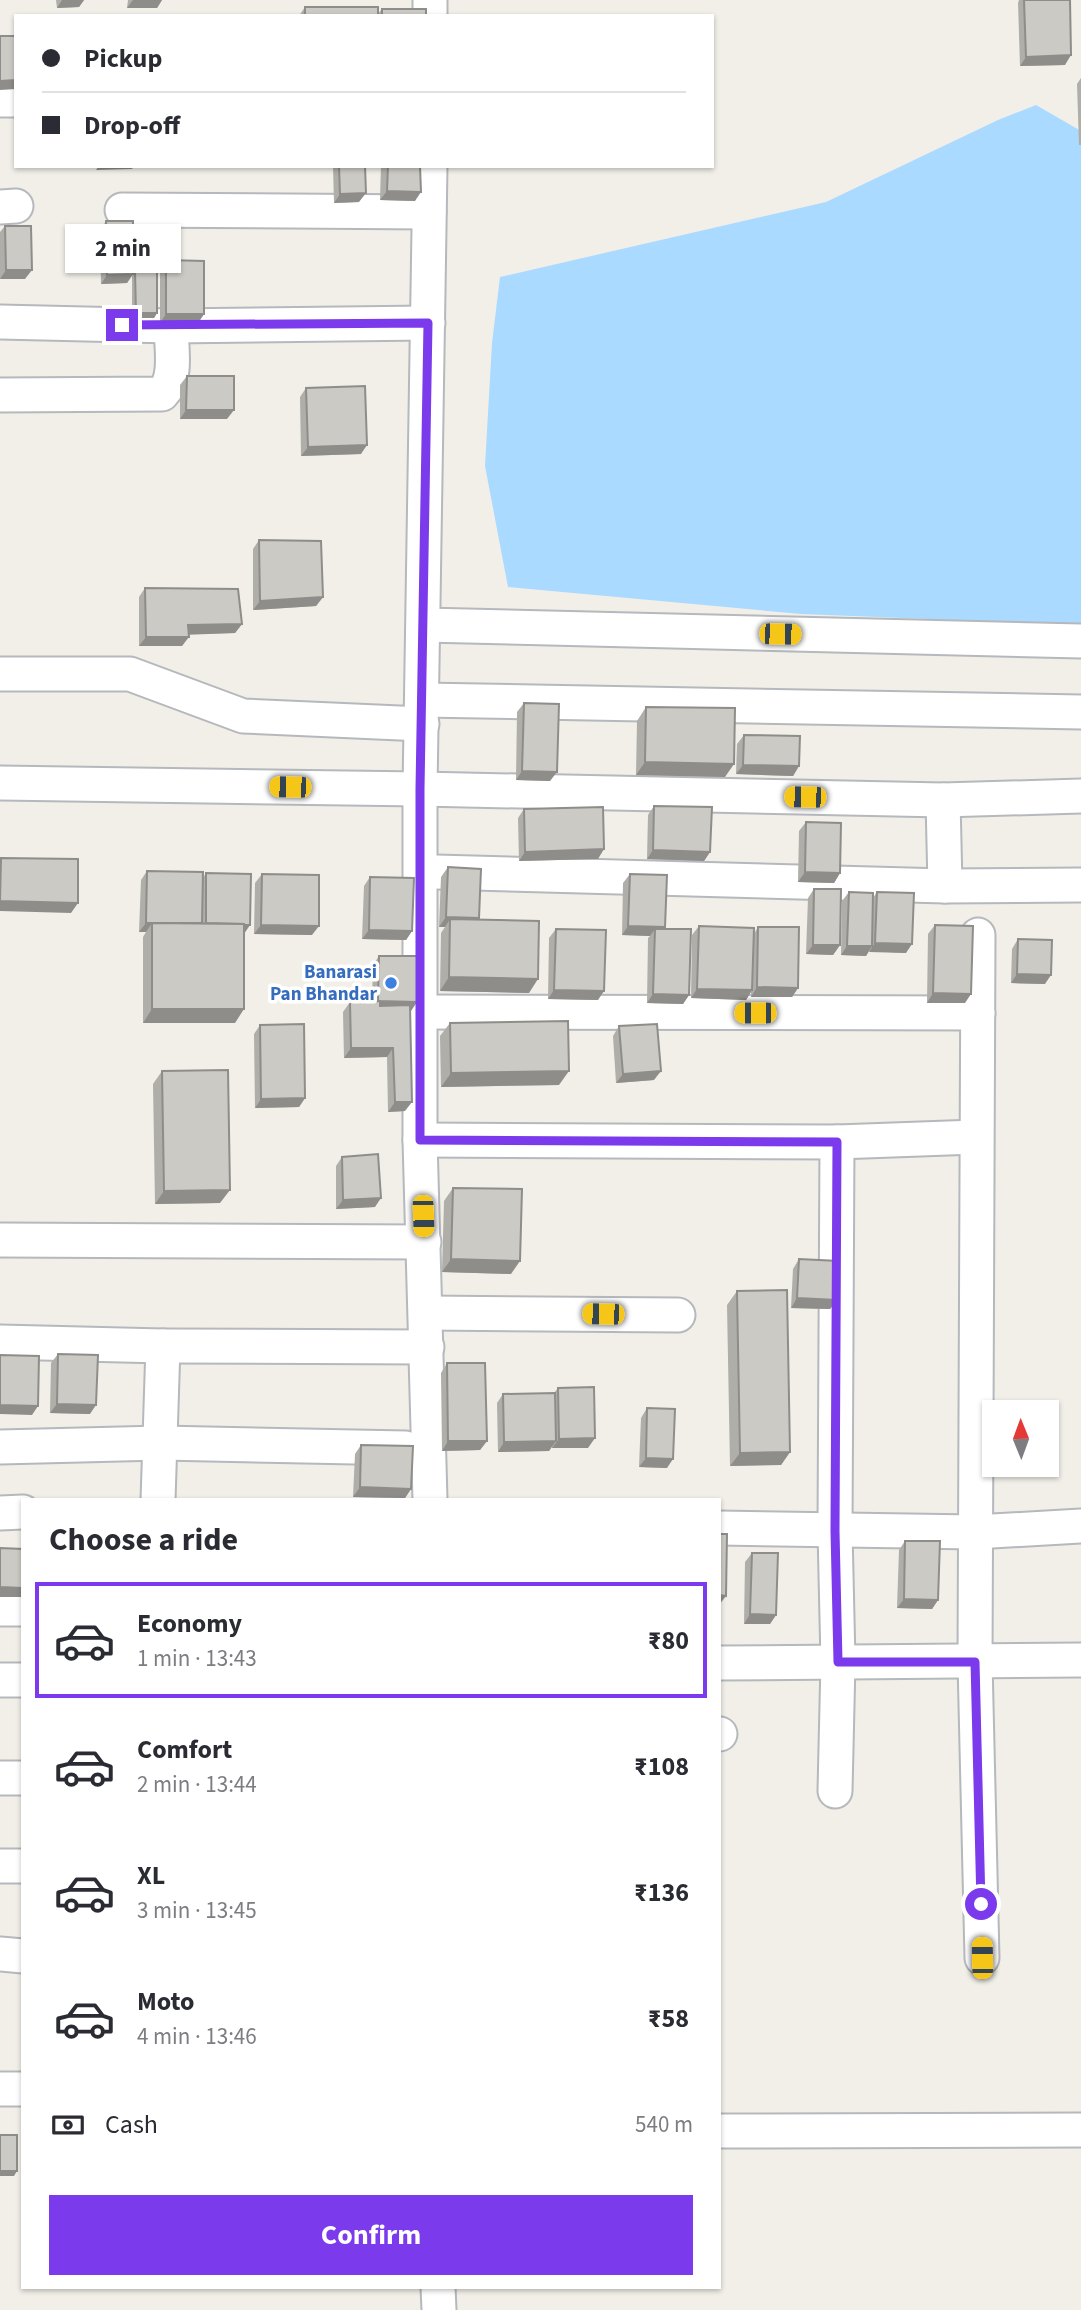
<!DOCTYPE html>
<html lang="en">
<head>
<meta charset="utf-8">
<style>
  :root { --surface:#fff; --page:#f2f2f3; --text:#2b2b33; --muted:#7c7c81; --line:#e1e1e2; --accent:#7c3aed }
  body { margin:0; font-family:"Source Sans 3",sans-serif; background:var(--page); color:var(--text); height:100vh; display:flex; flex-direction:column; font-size:26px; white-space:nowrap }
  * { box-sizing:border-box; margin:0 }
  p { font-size:23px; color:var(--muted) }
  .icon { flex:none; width:38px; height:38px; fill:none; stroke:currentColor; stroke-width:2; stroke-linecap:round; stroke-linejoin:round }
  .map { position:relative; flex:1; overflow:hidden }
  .panel { position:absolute; left:21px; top:1498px; width:700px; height:791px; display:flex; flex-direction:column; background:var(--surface); border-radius:0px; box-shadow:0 2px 5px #0004 }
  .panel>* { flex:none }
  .hud { position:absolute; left:14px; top:14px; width:700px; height:154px; border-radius:0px; box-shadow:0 2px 5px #0004; display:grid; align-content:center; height:154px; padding:0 28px; background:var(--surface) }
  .needle { width:46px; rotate:359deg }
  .tools { position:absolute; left:982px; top:1400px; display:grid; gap:14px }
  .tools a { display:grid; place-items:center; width:77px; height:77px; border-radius:0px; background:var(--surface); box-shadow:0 2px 5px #0004; font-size:35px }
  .end { position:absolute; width:32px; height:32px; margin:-16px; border:9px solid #7c3aed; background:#fff; box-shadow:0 0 0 4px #fff }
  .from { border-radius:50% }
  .bubble { position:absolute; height:49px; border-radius:0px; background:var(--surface); box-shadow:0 2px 5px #0004; font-size:23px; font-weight:700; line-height:49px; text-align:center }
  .car { position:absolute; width:21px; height:42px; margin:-21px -10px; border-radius:9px; box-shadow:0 0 5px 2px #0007; background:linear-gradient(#f5c518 24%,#345 0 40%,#f5c518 0 76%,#345 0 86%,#f5c518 0) }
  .hud b { display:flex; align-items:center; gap:24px; height:66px; font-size:26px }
  .hud b+b { border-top:2px solid var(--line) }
  .hud i { width:18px; height:18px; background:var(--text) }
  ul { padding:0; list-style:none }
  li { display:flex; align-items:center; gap:21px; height:116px; margin:0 14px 10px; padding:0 14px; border:4px solid transparent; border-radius:0px }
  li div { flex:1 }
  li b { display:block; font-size:26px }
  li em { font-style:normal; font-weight:700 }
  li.active { border-color:var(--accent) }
  li>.icon { width:63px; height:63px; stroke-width:1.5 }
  h2 { padding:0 28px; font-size:32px; line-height:84px }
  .pay { display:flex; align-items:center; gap:18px; height:77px; padding:0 28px; font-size:26px }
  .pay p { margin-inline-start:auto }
  .action { display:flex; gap:14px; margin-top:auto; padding:14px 28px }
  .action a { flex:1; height:80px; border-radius:0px; background:var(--accent); color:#fff; font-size:28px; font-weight:700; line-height:80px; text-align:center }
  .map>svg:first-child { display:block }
  .water { fill:#aadaff }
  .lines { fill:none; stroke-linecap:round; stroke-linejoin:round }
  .minor-casing { stroke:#b5b8bc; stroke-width:37 }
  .minor { stroke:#fff; stroke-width:33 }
  .wall { fill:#afaea9 }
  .shaded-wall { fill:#8f8d8a }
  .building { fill:#cccac5; stroke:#8f8d8a; stroke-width:2 }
  .route { stroke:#7c3aed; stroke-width:9 }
  .shop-dot { fill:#3f7fe0; stroke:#fff; stroke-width:2.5 }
  .labels { text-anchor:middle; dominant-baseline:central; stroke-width:7; stroke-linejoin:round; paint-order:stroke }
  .shop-label { font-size:19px; font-weight:bold; fill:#366cbe; stroke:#fff; text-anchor:end }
</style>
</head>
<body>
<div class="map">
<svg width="1081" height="2310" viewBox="0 0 1081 2310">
  <rect width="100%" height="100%" fill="#f1efe8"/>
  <path class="water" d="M1036,105l45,26v494l-280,-11 -293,-27 -23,-121 7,-123 8,-66 326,-75 172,-82z"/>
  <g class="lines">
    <g class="minor-casing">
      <g id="minor">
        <path d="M430,0v16"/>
        <path d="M0,100h16"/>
        <path d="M430,166l-10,623v351l10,360"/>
        <path d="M0,207l16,-1"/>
        <path d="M122,210l307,2"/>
        <path d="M0,322l171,4 257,-3"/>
        <path d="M0,395l162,-1c16,-16 9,-48 9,-68"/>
        <path d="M424,625l657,16"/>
        <path d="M0,674h130l113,42 179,8"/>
        <path d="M422,700l659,12"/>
        <path d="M0,783l420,6 523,11 138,-4"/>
        <path d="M943,800l2,86"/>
        <path d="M436,872l509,14 136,-1"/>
        <path d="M978,935l-3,727 7,296"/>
        <path d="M420,1012l558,1"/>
        <path d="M420,1140l417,2 139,-5"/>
        <path d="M0,1240l424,2"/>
        <path d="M426,1313l252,2"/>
        <path d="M0,1342l163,4 264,1"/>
        <path d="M0,1447l161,-4 245,5"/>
        <path d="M158,1500l5,-154"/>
        <path d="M0,1513l23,-1"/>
        <path d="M719,1528l256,4 106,-6"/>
        <path d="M0,1609h23"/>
        <path d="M719,1663l362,-3"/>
        <path d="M0,1680h23"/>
        <path d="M719,1734h1"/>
        <path d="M0,1778h23"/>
        <path d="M835,1791l3,-129 -3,-131 2,-389"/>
        <path d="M0,1866h23"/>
        <path d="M0,1954l23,2"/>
        <path d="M0,2089h23"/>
        <path d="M719,2131l362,-1"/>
        <path d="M438,2287l1,23"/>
      </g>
    </g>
    <use href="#minor" class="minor"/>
  </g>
  <g class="wall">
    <path d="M56,0h28l-5,7 -22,1z"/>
    <path d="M128,0h34l-5,8h-30z"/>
    <path d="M1019,0h51l-5,65 -45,1 -2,-63z"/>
    <path d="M305,7l73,7 4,-5 44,7h-127z"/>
    <path d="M1081,78v67h-2l-2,-61z"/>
    <path d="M333,166h32l-6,36 -25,1z"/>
    <path d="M381,166h39l-5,35 -35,-1z"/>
    <path d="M106,221l27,53 -6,9 -26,1 -1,-53z"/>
    <path d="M5,226l20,53h-25v-50v3z"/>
    <path d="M166,260l38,54 -6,9h-38v-53z"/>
    <path d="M135,271l22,42 -3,5h-22v-42z"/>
    <path d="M187,376l40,43h-47v-34z"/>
    <path d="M306,388l55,66 -60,2 -1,-59z"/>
    <path d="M259,540l64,57 -7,9 -63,4v-61z"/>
    <path d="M145,588l97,36 -7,9 -46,1 -7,12h-43v-49z"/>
    <path d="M524,703l26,78 -34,-1 1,-68z"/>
    <path d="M646,707l79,70 -89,-2 1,-54z"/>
    <path d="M744,735l55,31 -6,10 -57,-2 1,-30z"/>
    <path d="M654,806l56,46 -6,9 -57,-2 1,-44z"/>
    <path d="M524,809l74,50 -79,2 -1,-43z"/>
    <path d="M806,822l34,51 -6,10 -36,-1 1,-51z"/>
    <path d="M448,867l31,51 -1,2 51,73 -89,-2 1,-58 4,-6h-6l2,-50z"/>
    <path d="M147,871l56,7 3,-5 38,60 -9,90h-92v-86l3,-5h-7l2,-52z"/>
    <path d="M262,874l50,61 -58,-1 1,-51z"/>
    <path d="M630,874l35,53 -1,2 25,66 -6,9 -36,-1 1,-65 2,-2 -28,-1 1,-52z"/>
    <path d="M370,877l42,54 -6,9 -44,-1 2,-53z"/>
    <path d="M814,889l26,56 -7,10 -27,-1 2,-56z"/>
    <path d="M849,892l24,6 4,-6 29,61 -37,-2 -3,5 -25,-1 1,-54z"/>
    <path d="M935,925l30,78h-38l1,-69z"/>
    <path d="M699,926l55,8 4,-7 40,61 -6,9h-41v-5l-5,8 -55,-2 1,-63z"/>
    <path d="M556,929l42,71 -50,-1 1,-61z"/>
    <path d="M1018,939l27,45 -34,-1 1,-34z"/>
    <path d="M379,956l38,46 -7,9 -5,100 -17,1 -1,-55 -43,1 -1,-46 7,-10h22l1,-37z"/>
    <path d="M450,1023l109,62 -118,2 -1,-51z"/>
    <path d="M260,1025l45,73 -6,9 -44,1 -1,-74z"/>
    <path d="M619,1026l35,54 -38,3 -3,-47z"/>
    <path d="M162,1071l58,132 -65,1 -2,-120z"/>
    <path d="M342,1157l33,50 -39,2v-43z"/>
    <path d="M453,1188l58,86 -69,-2 2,-71z"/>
    <path d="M799,1259l38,41 -7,9 -39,-1 2,-39z"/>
    <path d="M737,1291l53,161 -9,13 -51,1 -3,-161z"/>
    <path d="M58,1354l32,60 -40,-1 1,-50z"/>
    <path d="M447,1363l40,78 -7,9 -38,1 -1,-78z"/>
    <path d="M558,1388l30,60h-36v-2l-3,5 -51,1 -1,-49 6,-9 51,-1z"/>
    <path d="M647,1408l20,60 -28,-1 2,-49z"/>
    <path d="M361,1445l50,44 -6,9 -52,-1 2,-43z"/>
    <path d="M905,1541l33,59 -6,9 -35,-1 2,-58z"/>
    <path d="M752,1553l24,62 -6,9h-26l1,-62z"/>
  </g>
  <g class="shaded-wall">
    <path d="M62,0h22l-5,7 -22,1z"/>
    <path d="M133,0h29l-5,8h-30z"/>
    <path d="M1071,55l-6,10 -45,1 6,-9z"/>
    <path d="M16,80v9l-16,1v-9z"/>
    <path d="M99,166h35l-2,3 -36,1z"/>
    <path d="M387,191l34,1 -6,9 -35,-1z"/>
    <path d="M366,193l-7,9 -25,1 6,-9z"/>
    <path d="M6,270h26l-7,9h-25z"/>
    <path d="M133,274l-6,9 -26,1 6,-9z"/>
    <path d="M136,313h21l-3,5h-22z"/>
    <path d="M166,314h38l-6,9h-38z"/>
    <path d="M186,410h48l-7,9h-47z"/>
    <path d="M367,445l-6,9 -60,2 7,-9z"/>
    <path d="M323,597l-7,9 -63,4 7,-9z"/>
    <path d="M242,624l-7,9 -53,2 6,-10z"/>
    <path d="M146,637h43l-7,9h-43z"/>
    <path d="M645,762l89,2 -9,13 -89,-2z"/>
    <path d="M743,765l56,1 -6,10 -57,-2z"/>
    <path d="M522,771l35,1 -7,9 -34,-1z"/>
    <path d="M604,849l-6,10 -79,2 6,-9z"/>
    <path d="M653,850l57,2 -6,9 -57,-2z"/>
    <path d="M805,872l35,1 -6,10 -36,-1z"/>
    <path d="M0,901l78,2 -7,10 -71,-2z"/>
    <path d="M446,917l33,1 -6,9 -23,-8 -5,8h-6z"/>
    <path d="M146,923h6l-6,9h-7z"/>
    <path d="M206,924l44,1 -6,9z"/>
    <path d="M261,925l58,1 -7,9 -58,-1z"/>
    <path d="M628,926l37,1 -6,9 -4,-7 -5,7 -28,-1z"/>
    <path d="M369,930l43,1 -6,9 -44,-1z"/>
    <path d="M875,943l37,1 -6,9 -37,-1z"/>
    <path d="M813,945h27l-7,10 -27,-1z"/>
    <path d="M847,946h25l-6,10 -25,-1z"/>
    <path d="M1017,974l34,1 -6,9 -34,-1z"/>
    <path d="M449,977l89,2 -9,14 -89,-2z"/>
    <path d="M757,987l41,1 -6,9h-41z"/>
    <path d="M697,989l55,1 -6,10 -55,-2z"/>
    <path d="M554,990l50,1 -6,9 -50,-1z"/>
    <path d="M933,993l38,1 -6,9h-38z"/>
    <path d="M653,994l36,1 -6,9 -36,-1z"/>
    <path d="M378,1001l39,1 -6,9 -39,-1z"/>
    <path d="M152,1009h92l-9,14h-92z"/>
    <path d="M351,1048h42l-6,9 -43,1z"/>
    <path d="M569,1071l-10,14 -118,2 10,-14z"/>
    <path d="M661,1071l-7,9 -38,3 7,-9z"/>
    <path d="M305,1098l-6,9 -44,1 6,-9z"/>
    <path d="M395,1102h17l-7,9 -17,1z"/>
    <path d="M230,1190l-10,13 -65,1 9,-13z"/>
    <path d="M381,1198l-6,9 -39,2 7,-9z"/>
    <path d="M451,1259l69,2 -9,13 -69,-2z"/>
    <path d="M797,1298l40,2 -7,9 -39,-1z"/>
    <path d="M57,1404l39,1 -6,9 -40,-1z"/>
    <path d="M0,1405l38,1 -6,9 -32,-1z"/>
    <path d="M595,1438l-7,10h-36l7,-9z"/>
    <path d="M448,1441h39l-7,9 -38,1z"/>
    <path d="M556,1441l-7,10 -51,1 6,-10z"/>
    <path d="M790,1452l-9,13 -51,1 10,-13z"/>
    <path d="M646,1458l27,1 -6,9 -28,-1z"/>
    <path d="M360,1487l51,2 -6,9 -52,-1z"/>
    <path d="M0,1587l23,1v9h-23z"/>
    <path d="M719,1595l7,1 -7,9z"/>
    <path d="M904,1599l34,1 -6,9 -35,-1z"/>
    <path d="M750,1614l26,1 -6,9h-26z"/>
    <path d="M0,2171h17l-3,5h-14z"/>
  </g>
  <g class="building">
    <path d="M1024,0h46l1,55 -45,2z"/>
    <rect x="305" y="7" width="73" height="9"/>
    <rect x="382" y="9" width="44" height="7"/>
    <path d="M0,36h16v44l-16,1z"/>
    <path d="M339,166h26l1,27 -26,1z"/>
    <path d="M388,166h32l1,26 -34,-1z"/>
    <path d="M106,221h27v53l-26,1z"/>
    <path d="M5,226h26l1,44h-26z"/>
    <path d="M166,260l38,1v53h-38z"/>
    <path d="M135,271h22v42h-21z"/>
    <path d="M187,376h47v34h-48z"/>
    <path d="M365,386l2,59 -59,2 -2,-59z"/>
    <path d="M259,540l62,1 2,56 -63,4z"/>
    <path d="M145,588l93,1 4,35 -54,1 1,12h-43z"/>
    <path d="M524,703l35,1 -2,68 -35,-1z"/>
    <path d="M646,707l89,1 -1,56 -89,-2z"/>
    <path d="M744,735l56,1 -1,30 -56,-1z"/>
    <path d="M654,806l58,1 -2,45 -57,-2z"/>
    <path d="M603,807l1,42 -79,3 -1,-43z"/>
    <path d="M806,822l35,1 -1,50 -35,-1z"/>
    <path d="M1,858l77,1v44l-78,-2z"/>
    <path d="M448,867l33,2 -2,49 -33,-1z"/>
    <path d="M147,871l56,1 -1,51h-56z"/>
    <path d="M206,873l45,1 -1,51h-6v-1l-38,-1z"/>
    <path d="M262,874l57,1v51l-58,-1z"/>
    <path d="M630,874l37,1 -2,52 -37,-1z"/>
    <path d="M370,877l44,1 -2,53 -43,-1z"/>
    <path d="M814,889h27l-1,56h-27z"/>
    <path d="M849,892l24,1 -1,53h-25z"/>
    <path d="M877,892l37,1 -2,51 -37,-1z"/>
    <path d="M450,919l89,2 -1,58 -89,-2z"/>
    <path d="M152,923l92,1v85h-92z"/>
    <path d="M935,925l38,1 -2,68 -38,-1z"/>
    <path d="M699,926l55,2 -2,62 -55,-1z"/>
    <path d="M758,927h41l-1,61 -41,-1z"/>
    <path d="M556,929l50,1 -2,61 -50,-1z"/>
    <path d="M655,929h36l-2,66 -36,-1z"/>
    <path d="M1018,939l34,1 -1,35 -34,-1z"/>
    <path d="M379,956h40l-2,46 -39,-1z"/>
    <path d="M380,1001v5l30,-1 2,97h-17l-2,-54h-42l-1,-46z"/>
    <path d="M568,1021l1,50 -118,2 -1,-50z"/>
    <path d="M304,1024l1,74 -44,1 -1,-74z"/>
    <path d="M657,1024l4,47 -38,3 -4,-48z"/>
    <path d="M228,1070l2,120 -66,1 -2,-120z"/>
    <path d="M378,1154l3,44 -38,2 -1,-43z"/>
    <path d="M453,1188l69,1 -2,72 -69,-2z"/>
    <path d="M799,1259l39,2 -1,39 -40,-2z"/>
    <path d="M787,1290l3,162 -50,1 -3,-162z"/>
    <path d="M58,1354l40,1 -2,50 -39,-1z"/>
    <path d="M0,1355l39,1 -1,50 -38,-1z"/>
    <path d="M447,1363h38l2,78h-39z"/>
    <path d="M594,1387l1,51 -36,1 -1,-51z"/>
    <path d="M555,1393l1,48 -52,1 -1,-48z"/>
    <path d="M647,1408l28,1 -2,50 -27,-1z"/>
    <path d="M361,1445l52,1 -2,43 -51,-2z"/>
    <path d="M719,1534h8l-1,62 -7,-1z"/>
    <path d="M905,1541h35l-2,59 -34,-1z"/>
    <path d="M0,1548l23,1v39l-23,-1z"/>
    <path d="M752,1553h26l-2,62 -26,-1z"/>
    <rect x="0" y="2135" width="17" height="36"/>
  </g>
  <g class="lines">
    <path class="route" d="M122,325l306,-2 -8,466v351l417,2 -2,389 3,131h137l6,242"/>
  </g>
  <circle class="shop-dot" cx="391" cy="983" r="7"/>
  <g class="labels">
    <g class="shop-label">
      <text x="377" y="972">Banarasi<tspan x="377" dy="22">Pan Bhandar</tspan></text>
    </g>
  </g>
</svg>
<div class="tools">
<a><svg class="needle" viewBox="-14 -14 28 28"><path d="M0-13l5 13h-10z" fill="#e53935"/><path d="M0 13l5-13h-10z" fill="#7c7c81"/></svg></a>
</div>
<i class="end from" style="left:981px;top:1904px"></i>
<i class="end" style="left:122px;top:325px"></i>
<div class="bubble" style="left:65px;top:224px;width:116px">2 min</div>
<i class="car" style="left:780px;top:634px;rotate:91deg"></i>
<i class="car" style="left:290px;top:787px;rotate:271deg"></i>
<i class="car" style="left:805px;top:797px;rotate:271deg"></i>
<i class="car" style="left:755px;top:1013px;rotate:270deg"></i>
<i class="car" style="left:423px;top:1216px;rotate:178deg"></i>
<i class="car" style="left:603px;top:1314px;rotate:271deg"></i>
<i class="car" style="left:982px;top:1958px;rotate:359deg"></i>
<div class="hud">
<b><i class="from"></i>Pickup</b>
<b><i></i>Drop-off</b>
</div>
<section class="panel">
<h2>Choose a ride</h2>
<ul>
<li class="active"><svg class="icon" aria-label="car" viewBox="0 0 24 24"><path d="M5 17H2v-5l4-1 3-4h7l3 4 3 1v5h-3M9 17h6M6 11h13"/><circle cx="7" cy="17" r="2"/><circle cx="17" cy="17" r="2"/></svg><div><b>Economy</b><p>1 min · 13:43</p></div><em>₹80</em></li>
<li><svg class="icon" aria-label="car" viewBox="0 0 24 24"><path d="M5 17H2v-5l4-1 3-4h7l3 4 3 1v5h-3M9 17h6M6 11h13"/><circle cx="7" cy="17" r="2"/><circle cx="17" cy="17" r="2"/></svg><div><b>Comfort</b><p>2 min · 13:44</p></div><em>₹108</em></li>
<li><svg class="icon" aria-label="car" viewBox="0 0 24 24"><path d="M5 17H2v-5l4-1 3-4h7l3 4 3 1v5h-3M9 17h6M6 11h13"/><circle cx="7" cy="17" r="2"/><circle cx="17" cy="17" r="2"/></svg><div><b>XL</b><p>3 min · 13:45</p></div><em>₹136</em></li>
<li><svg class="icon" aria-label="car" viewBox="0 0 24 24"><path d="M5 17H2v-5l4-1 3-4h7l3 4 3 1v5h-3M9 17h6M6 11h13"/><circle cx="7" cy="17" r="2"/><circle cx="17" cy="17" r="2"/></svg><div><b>Moto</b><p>4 min · 13:46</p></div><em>₹58</em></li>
</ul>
<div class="pay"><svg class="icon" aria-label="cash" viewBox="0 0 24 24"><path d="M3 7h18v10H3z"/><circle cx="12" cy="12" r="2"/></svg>Cash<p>540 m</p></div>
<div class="action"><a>Confirm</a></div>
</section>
</div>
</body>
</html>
